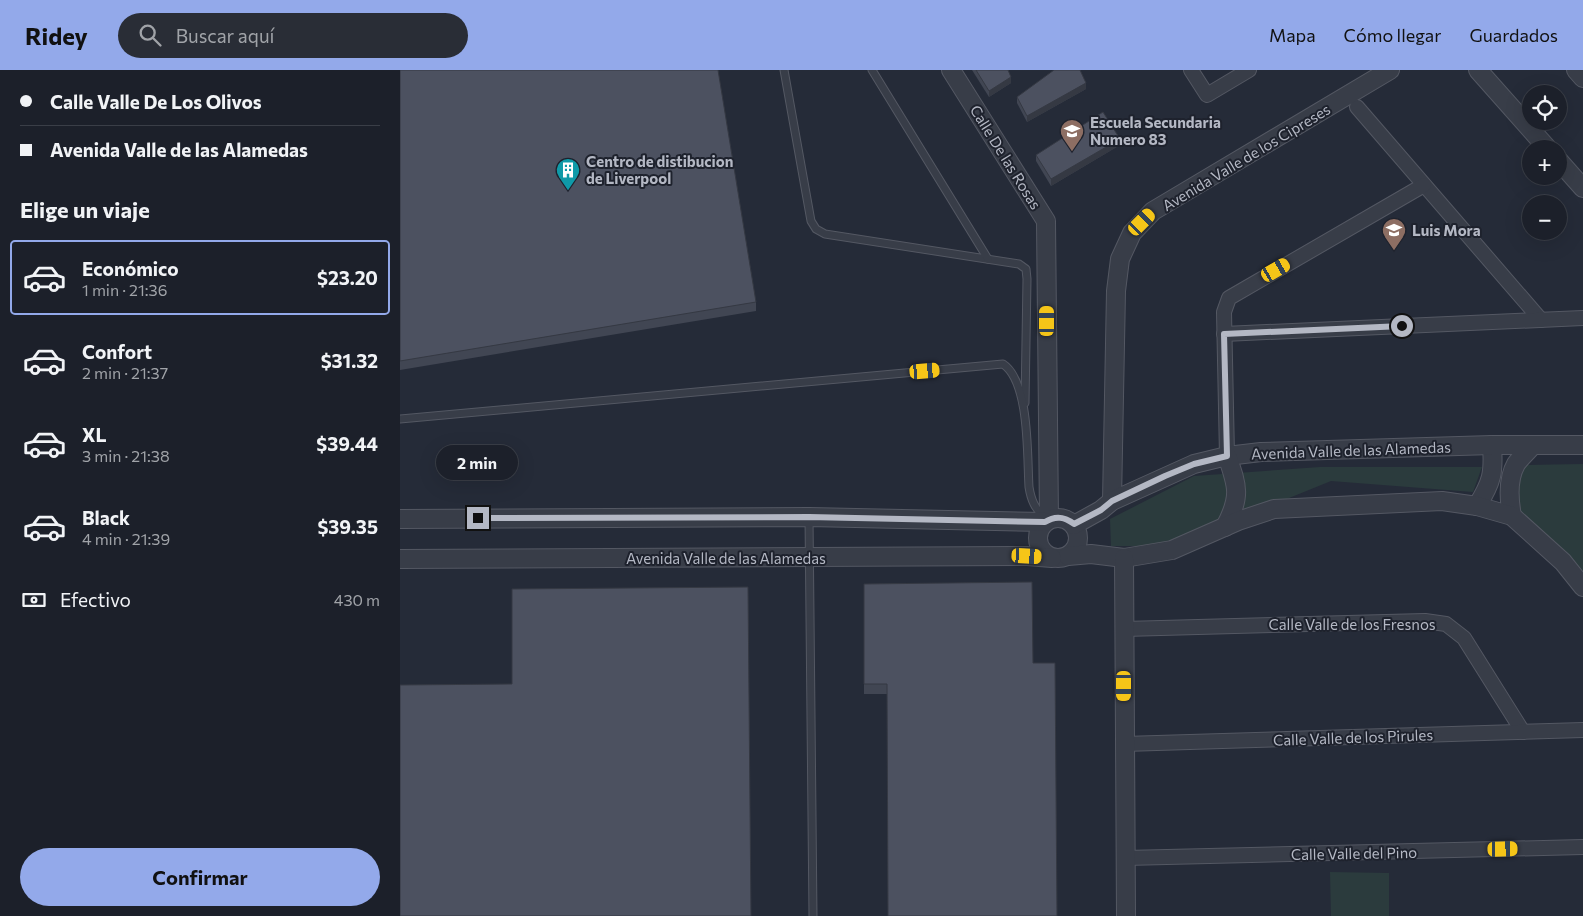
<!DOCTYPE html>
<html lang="es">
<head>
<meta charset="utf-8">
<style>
  :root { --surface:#1c202a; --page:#292d36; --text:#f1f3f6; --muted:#a0a3a8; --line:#3a3e47; --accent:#93a9ea }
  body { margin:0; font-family:Commissioner,sans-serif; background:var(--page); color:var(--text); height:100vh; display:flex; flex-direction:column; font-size:19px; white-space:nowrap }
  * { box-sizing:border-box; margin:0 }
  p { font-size:16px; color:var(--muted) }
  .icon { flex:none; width:28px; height:28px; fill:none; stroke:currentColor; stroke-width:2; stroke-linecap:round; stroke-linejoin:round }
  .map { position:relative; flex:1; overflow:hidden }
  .sheet { display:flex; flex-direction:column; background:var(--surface); width:400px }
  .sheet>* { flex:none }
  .hud { display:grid; align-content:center; height:110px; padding:0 20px; background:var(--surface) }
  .tools { position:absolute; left:1122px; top:15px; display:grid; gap:10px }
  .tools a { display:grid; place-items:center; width:45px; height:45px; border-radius:50%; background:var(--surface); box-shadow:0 5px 20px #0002,0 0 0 1px var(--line); font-size:25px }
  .end { position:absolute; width:22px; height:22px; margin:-11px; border:6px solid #b4b8c4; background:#111; box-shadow:0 0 0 2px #111 }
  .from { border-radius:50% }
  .bubble { position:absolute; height:35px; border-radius:18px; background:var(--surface); box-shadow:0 5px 20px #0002,0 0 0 1px var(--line); font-size:16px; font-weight:700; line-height:35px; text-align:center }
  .car { position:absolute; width:15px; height:30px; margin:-15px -8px; border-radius:6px; box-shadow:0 0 4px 1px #0007; background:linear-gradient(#f5c518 24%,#345 0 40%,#f5c518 0 76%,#345 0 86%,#f5c518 0) }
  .hud b { display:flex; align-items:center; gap:18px; height:48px; font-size:19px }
  .hud b+b { border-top:1px solid var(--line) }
  .hud i { width:12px; height:12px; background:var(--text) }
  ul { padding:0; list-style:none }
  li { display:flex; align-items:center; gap:15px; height:75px; margin:0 10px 8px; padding:0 10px; border:2px solid transparent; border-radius:5px }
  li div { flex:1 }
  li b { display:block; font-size:19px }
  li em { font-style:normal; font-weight:700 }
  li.current { border-color:var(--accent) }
  li>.icon { width:45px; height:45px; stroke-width:1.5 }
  h2 { padding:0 20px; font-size:22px; line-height:60px }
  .pay { display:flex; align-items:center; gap:12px; height:55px; padding:0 20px; font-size:19px }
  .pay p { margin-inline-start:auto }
  .cta { display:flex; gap:10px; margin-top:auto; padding:10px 20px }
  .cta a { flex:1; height:58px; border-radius:30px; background:var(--accent); color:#111; font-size:20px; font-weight:700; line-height:58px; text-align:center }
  header { display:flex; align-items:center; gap:30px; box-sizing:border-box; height:70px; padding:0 25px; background:var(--accent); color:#111 }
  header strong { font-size:24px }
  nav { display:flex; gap:28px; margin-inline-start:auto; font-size:18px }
  .search { width:350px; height:45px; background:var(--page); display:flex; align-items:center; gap:12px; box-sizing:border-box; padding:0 18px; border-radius:28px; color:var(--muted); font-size:19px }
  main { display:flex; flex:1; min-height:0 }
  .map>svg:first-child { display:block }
  .green { fill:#2b3b3d }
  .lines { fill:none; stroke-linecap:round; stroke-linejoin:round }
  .service-casing { stroke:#545863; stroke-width:9 }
  .minor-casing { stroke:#545863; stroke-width:16 }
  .tertiary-casing { stroke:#545863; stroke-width:20 }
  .service { stroke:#383d48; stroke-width:7 }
  .minor { stroke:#383d48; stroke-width:14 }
  .tertiary { stroke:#383d48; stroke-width:18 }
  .wall { fill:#414653 }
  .shaded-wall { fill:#353943 }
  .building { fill:#4c5160; stroke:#353943 }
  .route { stroke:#b4b8c4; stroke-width:6 }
  .labels { text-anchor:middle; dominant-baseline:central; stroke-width:4; stroke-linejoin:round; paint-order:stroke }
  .poi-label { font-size:15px; font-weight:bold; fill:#b4b8c4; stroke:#1e222d; text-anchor:start }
  .street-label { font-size:15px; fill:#b4b8c4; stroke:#1e222d }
</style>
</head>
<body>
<header>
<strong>Ridey</strong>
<div class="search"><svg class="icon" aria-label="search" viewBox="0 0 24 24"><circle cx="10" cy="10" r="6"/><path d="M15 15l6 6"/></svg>Buscar aquí</div>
<nav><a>Mapa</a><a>Cómo llegar</a><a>Guardados</a></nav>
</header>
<main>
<section class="sheet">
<div class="hud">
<b><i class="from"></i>Calle Valle De Los Olivos</b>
<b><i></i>Avenida Valle de las Alamedas</b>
</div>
<h2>Elige un viaje</h2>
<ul>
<li class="current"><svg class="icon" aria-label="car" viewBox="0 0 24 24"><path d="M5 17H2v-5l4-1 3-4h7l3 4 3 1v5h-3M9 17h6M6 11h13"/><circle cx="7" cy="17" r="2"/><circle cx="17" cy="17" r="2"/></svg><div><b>Económico</b><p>1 min · 21:36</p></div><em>$23.20</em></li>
<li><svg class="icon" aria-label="car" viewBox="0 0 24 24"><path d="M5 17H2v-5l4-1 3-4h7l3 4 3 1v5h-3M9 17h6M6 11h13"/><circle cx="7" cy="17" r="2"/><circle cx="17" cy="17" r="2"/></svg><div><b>Confort</b><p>2 min · 21:37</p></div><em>$31.32</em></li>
<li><svg class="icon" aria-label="car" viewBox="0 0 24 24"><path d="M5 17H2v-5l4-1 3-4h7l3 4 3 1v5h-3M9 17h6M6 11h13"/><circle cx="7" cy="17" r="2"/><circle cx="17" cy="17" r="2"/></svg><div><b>XL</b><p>3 min · 21:38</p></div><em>$39.44</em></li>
<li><svg class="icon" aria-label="car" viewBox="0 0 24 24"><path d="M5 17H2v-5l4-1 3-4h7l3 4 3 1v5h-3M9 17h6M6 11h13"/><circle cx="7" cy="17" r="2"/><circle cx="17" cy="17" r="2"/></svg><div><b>Black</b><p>4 min · 21:39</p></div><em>$39.35</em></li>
</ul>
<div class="pay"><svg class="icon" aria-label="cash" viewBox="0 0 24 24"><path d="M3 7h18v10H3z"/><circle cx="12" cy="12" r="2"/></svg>Efectivo<p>430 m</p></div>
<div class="cta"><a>Confirmar</a></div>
</section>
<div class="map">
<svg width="1183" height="846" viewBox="0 0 1183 846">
  <rect width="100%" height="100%" fill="#252b38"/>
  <g class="green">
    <path d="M1183,394v121l-73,-84 15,-36z"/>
    <path d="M920,397h162l-9,25 -142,-11 -141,57 -42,8h-37l-1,-27 84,-43z"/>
    <path d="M930,802l59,1v43h-58z"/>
  </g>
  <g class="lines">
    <g class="service-casing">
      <g id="service">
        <path d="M384,0l27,151 5,8 9,5 194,30 7,5 1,10 -2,124"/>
        <path d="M472,0l116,189"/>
        <path d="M0,349l603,-55c27,18 24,92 26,123 2,13 6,22 16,31"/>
        <path d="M409,447l4,399"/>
      </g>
    </g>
    <g class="minor-casing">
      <g id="minor">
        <path d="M791,0l16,25 42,-25"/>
        <path d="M957,37l184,213"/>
        <path d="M824,264l359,-16"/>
        <path d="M827,386l-3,-144 5,-14 195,-113"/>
        <path d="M724,559l301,-8 21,3 18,14 59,94"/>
        <path d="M724,674l459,-14"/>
        <path d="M725,788l458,-11"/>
      </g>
    </g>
    <g class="tertiary-casing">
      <g id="tertiary">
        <path d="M551,0l95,151 3,298"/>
        <path d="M1078,0l70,79"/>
        <path d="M1176,0l7,8"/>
        <path d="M1159,91l24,27"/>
        <path d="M712,431l4,-210 4,-32 12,-26 21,-22 237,-141"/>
        <path d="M1077,436c15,-24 17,-33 15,-61"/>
        <path d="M1112,446c-3,-16 -5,-36 4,-52 4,-6 11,-12 16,-18"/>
        <circle cx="658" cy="468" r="20"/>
        <path d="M0,449l409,-2 236,5"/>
        <path d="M674,455l27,-15 11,-9 82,-37 33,-8 34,-4 231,-7h91"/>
        <path d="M825,457c16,-30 13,-40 2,-71"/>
        <path d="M668,486l23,-2 33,4 48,-8 66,-29 36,-12 168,-8 35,5 35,10 51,46 20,25"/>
        <path d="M724,488l2,358"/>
        <path d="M0,489l627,-3 25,2"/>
      </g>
    </g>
    <use href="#service" class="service"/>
    <use href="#minor" class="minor"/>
    <use href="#tertiary" class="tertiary"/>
  </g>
  <g class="wall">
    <path d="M0,0l356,232v9l-356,59z"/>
    <path d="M572,0h36l3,13 -22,14z"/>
    <path d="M686,19l-59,33 -10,-19v-6z"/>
    <path d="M720,75l-69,41 -15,-25v-6z"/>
    <path d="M632,512l-145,112h-23v-110z"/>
  </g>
  <g class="shaded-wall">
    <path d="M611,7v6l-22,14v-6z"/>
    <path d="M686,13v6l-59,33v-6z"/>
    <path d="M720,69v6l-69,41v-7z"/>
  </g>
  <g class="building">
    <path d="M0,0h318l38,232 -356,59z"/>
    <path d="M576,0h32l3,7 -22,14z"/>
    <path d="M654,0h26l6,13 -59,33 -10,-19z"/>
    <path d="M703,42l17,27 -69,40 -15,-24z"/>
    <path d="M632,512l1,81h22l2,253h-169l-1,-232h-23v-100z"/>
    <path d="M348,517l3,329h-351v-231l112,-1v-95z"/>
  </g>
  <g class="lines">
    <path class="route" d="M78,448l331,-1 236,5c11,-7 20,-5 29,2l27,-14 11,-9 53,-25 29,-12 33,-8 -3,-122 178,-8"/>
  </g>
  <defs>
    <g id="school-pin" transform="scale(1.25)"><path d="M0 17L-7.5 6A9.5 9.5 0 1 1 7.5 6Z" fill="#8d6e63" stroke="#1e222d"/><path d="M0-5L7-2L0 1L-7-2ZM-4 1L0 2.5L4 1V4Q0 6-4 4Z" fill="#fff"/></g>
    <g id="building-pin" transform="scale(1.25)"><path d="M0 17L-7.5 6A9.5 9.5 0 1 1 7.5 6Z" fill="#0f9aa8" stroke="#1e222d"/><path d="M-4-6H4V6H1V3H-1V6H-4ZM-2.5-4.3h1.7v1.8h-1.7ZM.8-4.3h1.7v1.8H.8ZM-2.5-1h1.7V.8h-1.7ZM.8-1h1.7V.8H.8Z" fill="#fff"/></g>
  </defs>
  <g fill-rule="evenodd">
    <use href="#school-pin" x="672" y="61"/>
    <use href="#building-pin" x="168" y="100"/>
    <use href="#school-pin" x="994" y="160"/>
  </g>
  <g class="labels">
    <g class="poi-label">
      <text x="690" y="52">Escuela Secundaria<tspan x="690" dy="17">Numero 83</tspan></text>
      <text x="186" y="91">Centro de distibucion<tspan x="186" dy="17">de Liverpool</tspan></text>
      <text x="1012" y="160">Luis Mora</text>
    </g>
    <g class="street-label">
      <text transform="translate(606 87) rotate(58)">Calle De las Rosas</text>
      <text transform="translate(846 87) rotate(-31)">Avenida Valle de los Cipreses</text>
      <text transform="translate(951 380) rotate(-2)">Avenida Valle de las Alamedas</text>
      <text x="326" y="488">Avenida Valle de las Alamedas</text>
      <text x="952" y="554">Calle Valle de los Fresnos</text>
      <text transform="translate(953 667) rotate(-2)">Calle Valle de los Pirules</text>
      <text transform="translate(954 783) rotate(-1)">Calle Valle del Pino</text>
    </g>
  </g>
</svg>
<div class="tools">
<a><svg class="icon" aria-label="locate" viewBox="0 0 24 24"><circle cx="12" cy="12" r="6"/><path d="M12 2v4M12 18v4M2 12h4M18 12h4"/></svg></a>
<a>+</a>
<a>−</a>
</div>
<i class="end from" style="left:1002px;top:256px"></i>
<i class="end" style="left:78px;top:448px"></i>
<div class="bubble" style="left:36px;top:375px;width:82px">2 min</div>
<i class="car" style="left:742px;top:152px;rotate:45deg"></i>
<i class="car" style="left:876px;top:200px;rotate:60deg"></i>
<i class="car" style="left:647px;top:251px;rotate:0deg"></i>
<i class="car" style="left:525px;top:301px;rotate:85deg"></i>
<i class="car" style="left:627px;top:486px;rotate:93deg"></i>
<i class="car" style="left:724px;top:616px;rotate:180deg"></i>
<i class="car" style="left:1103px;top:779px;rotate:89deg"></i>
</div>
</main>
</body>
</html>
